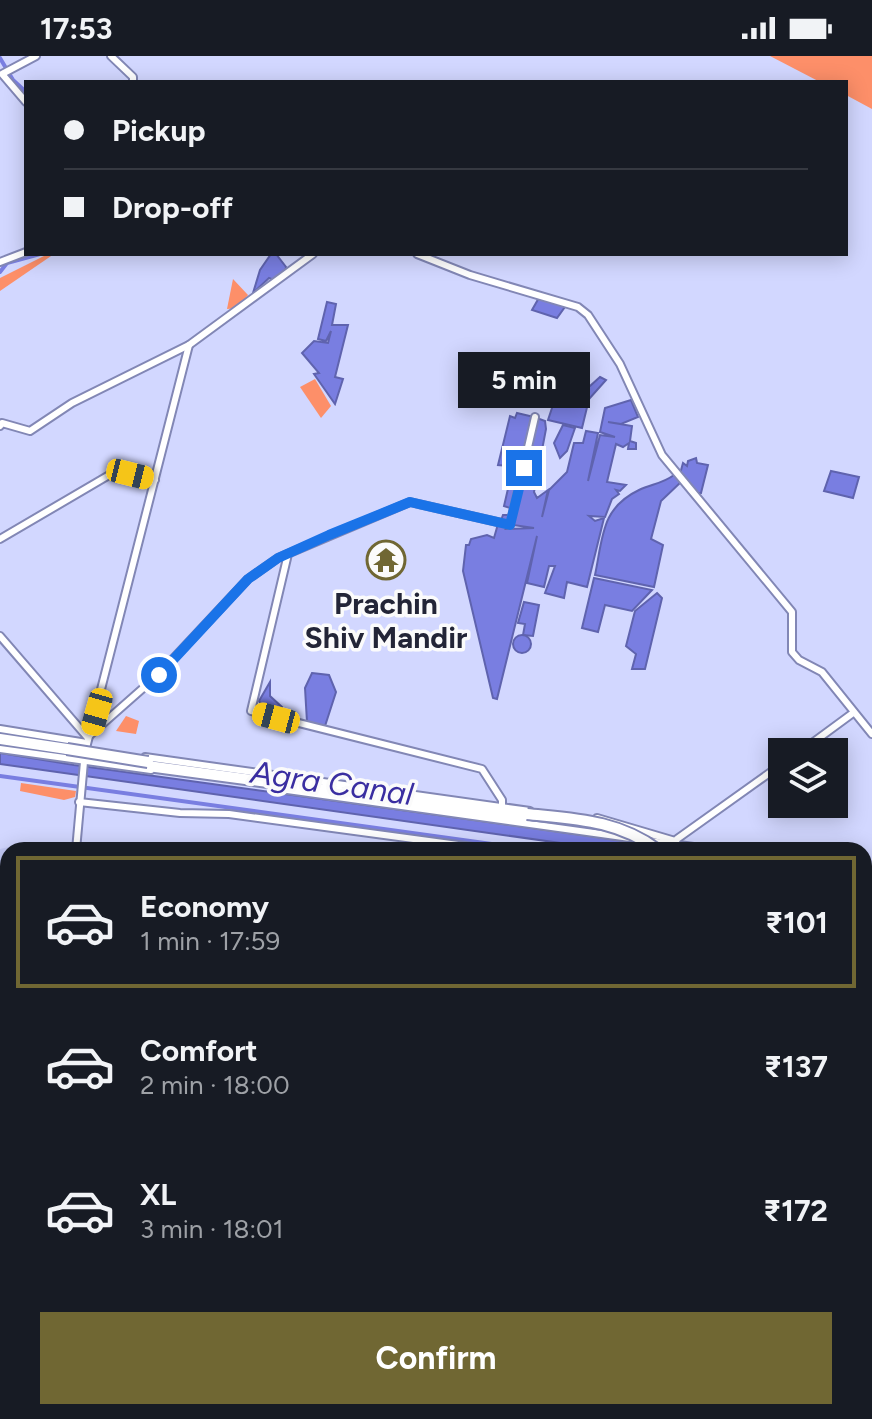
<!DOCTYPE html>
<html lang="en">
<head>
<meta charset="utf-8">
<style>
  :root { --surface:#171b24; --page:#20242c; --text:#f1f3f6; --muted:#9ea1a6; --line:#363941; --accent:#706733 }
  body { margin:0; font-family:Figtree,sans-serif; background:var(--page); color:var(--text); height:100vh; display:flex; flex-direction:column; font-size:30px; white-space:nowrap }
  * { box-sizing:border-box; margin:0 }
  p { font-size:26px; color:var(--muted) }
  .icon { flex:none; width:44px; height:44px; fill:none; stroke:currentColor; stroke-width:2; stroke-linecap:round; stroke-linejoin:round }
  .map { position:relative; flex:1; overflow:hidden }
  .side { position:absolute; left:0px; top:786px; width:872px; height:578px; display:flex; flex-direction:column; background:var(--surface); border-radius:24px 24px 0 0; box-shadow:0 4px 20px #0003 }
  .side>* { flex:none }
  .top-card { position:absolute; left:24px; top:24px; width:824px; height:176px; border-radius:0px; box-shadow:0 4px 20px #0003; display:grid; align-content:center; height:176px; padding:0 40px; background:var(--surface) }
  .controls { position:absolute; left:768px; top:682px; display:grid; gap:16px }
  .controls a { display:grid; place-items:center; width:80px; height:80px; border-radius:0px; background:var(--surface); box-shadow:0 4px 20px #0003; font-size:40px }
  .end { position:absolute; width:36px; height:36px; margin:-18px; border:10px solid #1a73e8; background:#fff; box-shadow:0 0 0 4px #fff }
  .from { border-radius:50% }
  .bubble { position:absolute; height:56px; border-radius:0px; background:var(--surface); box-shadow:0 4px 20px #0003; font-size:26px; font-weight:700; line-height:56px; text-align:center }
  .car { position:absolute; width:24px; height:48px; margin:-24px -12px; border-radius:10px; box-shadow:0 0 6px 2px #0007; background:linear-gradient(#f5c518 24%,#345 0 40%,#f5c518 0 76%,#345 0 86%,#f5c518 0) }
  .top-card b { display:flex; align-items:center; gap:28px; height:76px; font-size:30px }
  .top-card b+b { border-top:2px solid var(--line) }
  .top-card i { width:20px; height:20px; background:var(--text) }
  ul { padding:14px 0 0; list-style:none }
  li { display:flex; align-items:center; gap:24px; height:132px; margin:0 16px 12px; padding:0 24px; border:4px solid transparent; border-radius:0px }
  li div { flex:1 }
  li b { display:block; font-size:30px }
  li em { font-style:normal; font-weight:700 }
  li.selected { border-color:var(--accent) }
  li>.icon { width:72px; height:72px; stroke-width:1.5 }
  .button { display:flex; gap:16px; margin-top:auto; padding:16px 40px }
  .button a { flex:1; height:92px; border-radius:0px; background:var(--accent); color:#fff; font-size:32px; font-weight:700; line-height:92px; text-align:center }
  .status { display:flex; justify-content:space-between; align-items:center; height:56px; padding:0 40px; background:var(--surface); direction:ltr }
  .status svg { height:22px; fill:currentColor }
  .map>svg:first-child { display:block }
  .built { fill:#c4caf7 }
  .green { fill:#fd8f69 }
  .water { fill:#797ee1; stroke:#5f63ae; stroke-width:2 }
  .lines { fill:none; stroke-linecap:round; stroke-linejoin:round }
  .stream { stroke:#5f63ae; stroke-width:2 }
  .canal { stroke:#797ee1; stroke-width:4 }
  .secondary-casing { stroke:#8287b5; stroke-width:10 }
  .primary-casing { stroke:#8287b5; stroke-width:12 }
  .highway-casing { stroke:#8287b5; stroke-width:14 }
  .secondary { stroke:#fff; stroke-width:6 }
  .primary { stroke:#fff; stroke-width:8 }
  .highway { stroke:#fff; stroke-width:10 }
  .rail { stroke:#7f82a0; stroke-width:2; stroke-dasharray:14 14; stroke-linecap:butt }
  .highway-bridge-casing { stroke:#8287b5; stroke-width:14; stroke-linecap:butt }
  .highway-bridge { stroke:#fff; stroke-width:10 }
  .route { stroke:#1a73e8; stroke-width:10 }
  .labels { text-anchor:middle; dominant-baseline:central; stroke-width:7; stroke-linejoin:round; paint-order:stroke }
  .poi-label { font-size:30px; font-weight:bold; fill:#232537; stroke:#fbfbfb }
  .water-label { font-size:32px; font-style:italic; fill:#3a2ea1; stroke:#fbfbfb }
</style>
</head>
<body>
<div class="status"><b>17:53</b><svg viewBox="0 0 49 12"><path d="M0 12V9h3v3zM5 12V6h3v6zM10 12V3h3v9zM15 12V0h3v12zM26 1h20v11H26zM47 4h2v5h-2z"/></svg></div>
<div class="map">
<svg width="872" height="1363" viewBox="0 0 872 1363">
  <rect width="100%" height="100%" fill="#d2d7ff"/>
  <g class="built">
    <path d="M73,787l-1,7h-64v191l-8,-4v-188l22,-5z"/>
    <path d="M864,1157l8,1v90l-8,-1z"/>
    <path d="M596,1356h128l-2,7h-110l-16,-3z"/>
    <path d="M727,1356h97l-2,7h-96z"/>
  </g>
  <g class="green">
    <path d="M770,0h102v53l-26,-14v-13h-26z"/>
    <path d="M48,198h6l-54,37v-13z"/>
    <path d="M233,223l15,16 -10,13 -11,1z"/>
    <path d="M315,323l16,27 -10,12 -21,-31z"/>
    <path d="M126,660l13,5 -3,13 -20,-3z"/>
    <path d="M21,727l55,8 -1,6 -11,3 -44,-9z"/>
  </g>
  <g class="water">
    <path d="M271,198h5l10,13 -1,6 -11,7 -5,-2 -16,15 7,-23z"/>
    <path d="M540,240l27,8 -10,14 -25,-8z"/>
    <path d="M327,246l9,2 -4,21h16l-13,52 8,2 -8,25 -21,-30 5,-1 -17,-20 12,-12 14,2 3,-12 -5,10 -8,-2z"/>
    <path d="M600,321l6,3 -17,19 -7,29 -34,-8 10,-30 13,4 4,-9 15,1z"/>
    <path d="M631,344l7,17 -17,7 -13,-2 24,4 -2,15 6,2v6h-8l1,-6 -6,4 -7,-3 -9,38 19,3 -6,6 -4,-1 3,4 -7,5 -7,18 -16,-1 6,5 9,-3 -17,69 -20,-5 -3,16 -19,-5 10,-27h-6l-5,21 -17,-4 10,-47 -40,163 -4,-1 -30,-127 3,-26h3l2,-6 16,-4 7,3 4,-14 10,2 -2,3 28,-1 -34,-5 3,-8h9l1,-6 -9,-3 6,-26 18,1 -6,-2 15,-61 8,3 1,8 -12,63 3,6 11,-8 -6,27 7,-27 18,-18 7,-29h9l3,-12 12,2 -10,48 12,-46 15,2 -15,-5 5,-24z"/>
    <path d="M517,357l17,4 -15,63 -10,-2 2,-12 -13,-1 12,-49 5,2z"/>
    <path d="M563,369l12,3 -8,23 -7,7 -6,-15z"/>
    <path d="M696,402l1,5 11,2 -7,28h-6l-15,-19 3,-11 4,3 1,-5z"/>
    <path d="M831,415l28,6 -6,21 -29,-7z"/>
    <path d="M674,419l7,7 -20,19 -10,38 12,6 -9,42 -59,-12c8,-38 6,-67 44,-85 12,-6 23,-6 35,-15z"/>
    <path d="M594,522l58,12 -20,21 -27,-6 -7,27 -16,-4z"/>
    <path d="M657,537l5,5 -17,71h-13l4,-15 -10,-8 9,-35z"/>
    <path d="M524,546l15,3 -6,31 -10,-1 2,-11 -7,-1z"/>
    <circle cx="522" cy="588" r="9"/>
    <path d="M312,617l17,2 7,17 -11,34 -18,-4 -2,-34z"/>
    <path d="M270,626v14l12,11 -4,8 -12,-4 -7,-10z"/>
    <path d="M0,697l74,12 617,85h-81l-610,-86z"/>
  </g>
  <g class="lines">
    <g class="stream">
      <path d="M0,974l8,2"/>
      <path d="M58,1363l3,-7"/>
    </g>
    <g class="canal">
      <path d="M0,2l13,22 13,12"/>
      <path d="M0,216l7,-9 33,-9"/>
      <path d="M0,720l536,74"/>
      <path d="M864,840l8,1"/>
    </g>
    <g class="secondary-casing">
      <g id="secondary">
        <path d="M111,0l22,21v5"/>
        <path d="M26,46l-24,-28 34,-18"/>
        <path d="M417,198l53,21 108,32 10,8 32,49 42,91 130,157v40l7,8 23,12 50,62"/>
        <path d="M0,206l26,-10"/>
        <path d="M0,370l2,-3 28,8 42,-28 117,-58 124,-91"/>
        <path d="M0,483l116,-68 39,9"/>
        <path d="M288,498l-37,157 231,58 20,31v7"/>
        <path d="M0,580l88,102"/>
        <path d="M0,673l87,14"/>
        <path d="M90,679l68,-60 90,-96 30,-21 132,-56 100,23 25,-108"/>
        <path d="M86,692l103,-403"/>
        <path d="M0,693l151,21"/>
        <path d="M800,696l53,-39"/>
        <path d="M145,701l385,54"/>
        <path d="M273,732l357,50"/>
        <path d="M79,746l101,11 49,1 266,36"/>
        <path d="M597,762l78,23"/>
        <path d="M649,785l67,9"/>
        <path d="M76,794l8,-88"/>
        <path d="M673,794l4,-11 105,-75"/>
        <path d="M864,814l8,2"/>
        <path d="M864,871l8,1"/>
        <path d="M864,980l8,-11"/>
        <path d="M864,1020h8"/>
        <path d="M0,1066l8,-1"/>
        <path d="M864,1157l8,2"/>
        <path d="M724,1363l1,-7"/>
      </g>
    </g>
    <g class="primary-casing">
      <g id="primary">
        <path d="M3,1102l-1,-11 6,-14"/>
        <path d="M0,1238l8,-9"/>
      </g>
    </g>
    <g class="highway-casing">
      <g id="highway">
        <path d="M0,683l67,10"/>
        <path d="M148,710l379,51"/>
        <path d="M864,862l8,1"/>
        <path d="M0,1073l8,-1"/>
        <path d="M0,1114l8,3"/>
        <path d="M0,1128h8"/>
        <path d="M864,1149l8,1"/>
      </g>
    </g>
    <use href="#secondary" class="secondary"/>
    <use href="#primary" class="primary"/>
    <use href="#highway" class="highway"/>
    <g class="rail">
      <path d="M0,1145l8,-1"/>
      <path d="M864,1145h8"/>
      <path d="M0,1160h8"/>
      <path d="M0,1175l8,-1"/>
      <path d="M864,1255l8,1"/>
    </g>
    <g class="highway-bridge-casing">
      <g id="highway-bridge">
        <path d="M67,693l81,13"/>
        <path d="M527,758c48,5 91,6 131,36"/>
        <path d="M0,1103l4,-5"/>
      </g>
    </g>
    <use href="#highway-bridge" class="highway-bridge"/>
  </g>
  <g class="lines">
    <path class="route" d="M159,619l89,-96 30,-21 51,-23 81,-33 100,23 14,-57"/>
  </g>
  <defs>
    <g id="temple-ring" transform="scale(2)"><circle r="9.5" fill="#fbfbfb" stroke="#706733" stroke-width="1.5"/><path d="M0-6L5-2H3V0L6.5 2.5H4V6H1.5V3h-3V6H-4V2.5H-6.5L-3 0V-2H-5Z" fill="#706733"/></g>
  </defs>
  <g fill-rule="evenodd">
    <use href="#temple-ring" x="386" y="504"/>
  </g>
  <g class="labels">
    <g class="poi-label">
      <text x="386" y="547">Prachin<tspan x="386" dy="34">Shiv Mandir</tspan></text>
    </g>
    <g class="water-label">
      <text transform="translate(332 727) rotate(8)">Agra Canal</text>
    </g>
  </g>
</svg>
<div class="controls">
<a><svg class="icon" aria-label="layers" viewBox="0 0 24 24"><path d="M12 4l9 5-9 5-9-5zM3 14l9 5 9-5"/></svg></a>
</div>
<i class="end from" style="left:159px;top:619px"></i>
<i class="end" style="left:524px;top:412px"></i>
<div class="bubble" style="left:458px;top:296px;width:132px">5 min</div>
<i class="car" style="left:130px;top:418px;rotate:104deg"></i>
<i class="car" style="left:97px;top:656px;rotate:196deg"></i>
<i class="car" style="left:276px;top:662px;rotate:285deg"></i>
<div class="top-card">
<b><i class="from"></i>Pickup</b>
<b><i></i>Drop-off</b>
</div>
<section class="side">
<ul>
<li class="selected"><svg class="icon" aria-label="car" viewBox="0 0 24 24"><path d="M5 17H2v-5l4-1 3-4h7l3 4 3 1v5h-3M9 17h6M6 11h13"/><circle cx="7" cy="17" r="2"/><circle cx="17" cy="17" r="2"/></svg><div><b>Economy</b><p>1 min · 17:59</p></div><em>₹101</em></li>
<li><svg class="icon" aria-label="car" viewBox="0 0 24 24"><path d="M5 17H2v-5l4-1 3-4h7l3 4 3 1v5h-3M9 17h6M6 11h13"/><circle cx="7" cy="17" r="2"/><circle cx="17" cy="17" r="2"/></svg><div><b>Comfort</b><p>2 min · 18:00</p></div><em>₹137</em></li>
<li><svg class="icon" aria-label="car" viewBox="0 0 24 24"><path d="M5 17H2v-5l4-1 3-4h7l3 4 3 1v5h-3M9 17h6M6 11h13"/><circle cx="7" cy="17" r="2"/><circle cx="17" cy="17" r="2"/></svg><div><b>XL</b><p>3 min · 18:01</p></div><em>₹172</em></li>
</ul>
<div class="button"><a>Confirm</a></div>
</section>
</div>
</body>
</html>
